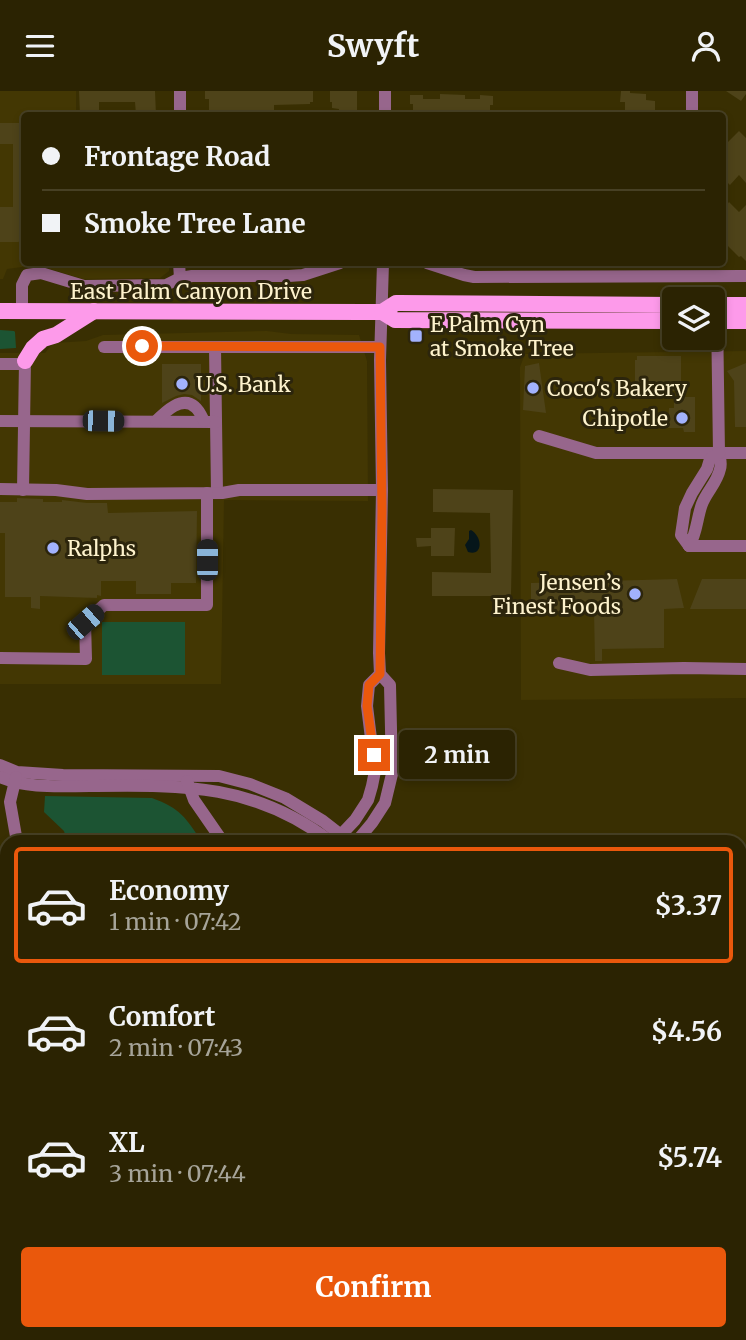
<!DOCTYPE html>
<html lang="en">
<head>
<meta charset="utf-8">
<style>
  :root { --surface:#2b2302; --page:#332b0c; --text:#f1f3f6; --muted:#a6a499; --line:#474024; --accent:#ea580c }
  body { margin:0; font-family:Merriweather,serif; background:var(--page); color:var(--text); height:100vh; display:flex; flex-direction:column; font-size:26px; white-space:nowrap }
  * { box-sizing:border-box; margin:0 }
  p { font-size:23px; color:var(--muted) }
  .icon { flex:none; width:38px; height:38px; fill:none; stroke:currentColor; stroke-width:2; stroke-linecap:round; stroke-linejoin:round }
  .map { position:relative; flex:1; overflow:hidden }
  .drawer { position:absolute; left:0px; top:744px; width:747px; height:506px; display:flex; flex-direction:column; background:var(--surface); border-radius:21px 21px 0 0; box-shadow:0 4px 10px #0003,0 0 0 2px var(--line) }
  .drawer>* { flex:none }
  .banner { position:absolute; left:21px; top:21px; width:705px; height:154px; border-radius:7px; box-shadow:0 4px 10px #0003,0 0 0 2px var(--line); display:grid; align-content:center; height:154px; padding:0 21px; background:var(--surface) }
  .tools { position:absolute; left:662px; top:196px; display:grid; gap:14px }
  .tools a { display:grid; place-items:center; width:63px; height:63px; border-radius:7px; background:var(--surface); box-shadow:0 4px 10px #0003,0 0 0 2px var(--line); font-size:35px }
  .end { position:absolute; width:32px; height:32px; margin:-16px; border:9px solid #ea580c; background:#fff; box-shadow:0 0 0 4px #fff }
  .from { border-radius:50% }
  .bubble { position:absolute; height:49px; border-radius:7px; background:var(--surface); box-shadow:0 4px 10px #0003,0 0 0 2px var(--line); font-size:23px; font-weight:700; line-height:49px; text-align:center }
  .car { position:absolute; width:21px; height:42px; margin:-21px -10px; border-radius:9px; box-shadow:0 0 5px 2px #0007; background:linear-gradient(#222 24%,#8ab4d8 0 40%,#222 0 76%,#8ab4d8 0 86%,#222 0) }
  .banner b { display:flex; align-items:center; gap:24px; height:66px; font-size:26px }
  .banner b+b { border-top:2px solid var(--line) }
  .banner i { width:18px; height:18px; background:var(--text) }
  ul { padding:12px 0 0; list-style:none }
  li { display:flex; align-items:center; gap:21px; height:116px; margin:0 14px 10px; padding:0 7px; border:4px solid transparent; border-radius:7px }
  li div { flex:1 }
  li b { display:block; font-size:26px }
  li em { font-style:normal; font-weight:700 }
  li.selected { border-color:var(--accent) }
  li>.icon { width:63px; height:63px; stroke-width:1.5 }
  .button { display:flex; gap:14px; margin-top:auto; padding:14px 21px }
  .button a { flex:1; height:80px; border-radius:7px; background:var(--accent); color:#fff; font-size:28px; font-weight:700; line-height:80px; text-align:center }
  header { display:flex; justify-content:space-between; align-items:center; height:91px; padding:0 21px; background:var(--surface); font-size:32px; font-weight:700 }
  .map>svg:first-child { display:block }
  .built { fill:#433703 }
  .green { fill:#1c5433 }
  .water { fill:#06161a }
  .building { fill:#4e4319 }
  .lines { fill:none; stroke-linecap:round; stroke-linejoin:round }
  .minor { stroke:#97668c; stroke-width:12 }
  .major { stroke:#fd9aea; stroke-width:16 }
  .route { stroke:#ea580c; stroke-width:9 }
  .poi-dot { fill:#a2b2fd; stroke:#2c250c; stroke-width:2.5 }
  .labels { text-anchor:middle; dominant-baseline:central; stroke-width:6; stroke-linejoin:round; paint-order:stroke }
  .street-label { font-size:21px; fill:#fef3cd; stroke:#2c250c }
  .poi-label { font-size:21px; fill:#fef3cd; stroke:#2c250c; text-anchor:start }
</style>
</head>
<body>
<header><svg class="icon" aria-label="menu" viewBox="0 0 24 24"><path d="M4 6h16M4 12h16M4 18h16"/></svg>Swyft<svg class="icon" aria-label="person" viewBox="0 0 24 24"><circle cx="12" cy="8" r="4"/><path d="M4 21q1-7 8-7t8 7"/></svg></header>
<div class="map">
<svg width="746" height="1249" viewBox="0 0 746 1249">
  <rect width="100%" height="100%" fill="#392f02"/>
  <g class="built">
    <path d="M0,0h76v24h-52v148h145v8l-9,7 -77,1 -46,-14 -30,4 -4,10h-3z"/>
    <path d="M267,240l24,3 68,1 8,26 1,140 -144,-1 -3,184h-221v-331h45l8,-10 33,-2 17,-6z"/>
    <path d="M746,260v347l-225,2 -1,-333 5,-13z"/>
  </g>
  <g class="green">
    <rect x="548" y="19" width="54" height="5"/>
    <path d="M0,239l14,1 1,1 1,16 -16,1z"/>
    <rect x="102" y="531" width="83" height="53"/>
    <path d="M45,705l107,2c28,10 34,20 50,44h-135l-3,-11 -20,-19z"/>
  </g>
  <path class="water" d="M471,439c12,7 12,27 -3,22l-3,-7 4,-6v-8z"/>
  <g class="building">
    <path d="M79,0h76l1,24h-20l-1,-13h-36v13h-19z"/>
    <path d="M205,0h108v11h-3v2l-36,1v10h-65v-16h-4z"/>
    <path d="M330,0h27v24h-18v-6l-7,-1v-6h-2z"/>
    <path d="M621,0h9v2l16,1v6l9,1v14h-30v-13h-5z"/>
    <path d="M726,0h20v3l-5,7z"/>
    <path d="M440,3l25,1v4h15v-4l13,1v9h-3v10h-49v-2l-19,-1v3h-9v-11h-3v-9h13v4h17z"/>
    <path d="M0,32h24v117l-6,2h-18v-35h13v-63h-13z"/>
    <path d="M739,40l7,7v45l-7,-8 -9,10 -7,-7v-31z"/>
    <path d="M729,111l10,10 7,-7v56l-5,-5 -2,1 -16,-16v-32z"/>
    <path d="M637,265h44v35h-46v-31h2z"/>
    <path d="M539,272l7,50 -23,-3 2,-44z"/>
    <path d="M746,272v64h-11l-1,-46 -7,-10z"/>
    <path d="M162,273h39v37l-9,-6 -8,-1 -8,2 -14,7z"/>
    <path d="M674,306h21v35h-11l-1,-4h-15l1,-20h5z"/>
    <path d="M433,398l80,1 -2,106h-79v-24l59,1 -1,-60 -57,-1z"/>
    <path d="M17,407l26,1v3h19v-2l25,3h20l1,10 89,-2 -1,72h-25v11h-35v-13h-35v15l-4,-1v3l-57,-2v13l-9,-1v-11h-26v-64h-5v-31h17z"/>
    <path d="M431,437h24l-1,28h-23v-10l-14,1 -1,-9h15z"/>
    <path d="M677,488l7,29 -20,1v39l-62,1v12h-7l-1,-50 -63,1v-29z"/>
    <path d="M702,488h44v30h-56z"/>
  </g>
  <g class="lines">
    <g class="minor">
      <path d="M180,24v-24"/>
      <path d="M385,24v-24"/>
      <path d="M692,24v-24"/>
      <path d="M179,172l1,15"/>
      <path d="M427,172l37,12 10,2 272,-1"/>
      <path d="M22,220v-26l5,-10 14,-2 43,13 82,-1 14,-7 12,-2h97l14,-1 37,-12"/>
      <path d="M104,256h276"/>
      <path d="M215,256l2,146"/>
      <path d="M0,273h25"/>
      <path d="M0,330l216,1"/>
      <path d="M156,330c9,-9 26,-26 39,-14 4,3 7,10 9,14"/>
      <path d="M539,345l57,17h150"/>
      <path d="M0,398l56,1 31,4 135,-1 17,-3h143"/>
      <path d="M23,399l2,-129"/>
      <path d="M689,455c8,-12 8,-29 13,-42 5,-13 15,-21 18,-35 2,-6 0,-10 -1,-16l-2,-140"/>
      <path d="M689,455l-8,-11 4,-27 7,-15 15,-24 3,-10 9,-6"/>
      <path d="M689,455h57"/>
      <path d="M0,567l86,1 -1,-37 19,-17h103v-112"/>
      <path d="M559,572l31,7 94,-2 62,1"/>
      <path d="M0,674l17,7 46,3 156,1 31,8 35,14 38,23 27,21"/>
      <path d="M0,686c27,12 61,9 90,9 92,-1 164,-3 241,56"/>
      <path d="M16,686l-6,25 7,40"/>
      <path d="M187,690l7,19 29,42"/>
      <path d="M337,748l18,-19 13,-20 4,-14 3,-15 -8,-65 2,-21 11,-11"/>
      <path d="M356,751l16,-19 13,-20 7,-29 -2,-89 -10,-11 -1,-21 3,-163 -2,-130 3,-97"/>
      <path d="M0,871l7,1"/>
      <path d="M0,969h7"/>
      <path d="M0,1131h7"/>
      <path d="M0,1242h7"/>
      <path d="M21,1242l58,2"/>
      <path d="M387,1244l181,5"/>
      <path d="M622,1249l13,-6 63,1"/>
    </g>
    <g class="major">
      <path d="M712,214h34"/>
      <path d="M0,220l367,1h15l14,-9h3l275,2"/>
      <path d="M382,221l13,8 279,1"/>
      <path d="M712,230h34"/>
      <path d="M25,270l8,-13 10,-9 13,-4 38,-24"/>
    </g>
  </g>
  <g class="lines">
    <path class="route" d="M142,255l238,1 2,163 -2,164 -11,11 -2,21 7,49"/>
  </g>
  <g class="poi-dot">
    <rect x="409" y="238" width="14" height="14" rx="3.5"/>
    <circle cx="182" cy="293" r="7"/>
    <circle cx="533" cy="297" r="7"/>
    <circle cx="682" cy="327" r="7"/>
    <circle cx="53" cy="457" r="7"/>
    <circle cx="635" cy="503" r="7"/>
  </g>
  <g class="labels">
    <g class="street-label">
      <text x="191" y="200">East Palm Canyon Drive</text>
    </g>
    <g class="poi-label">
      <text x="430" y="233">E Palm Cyn<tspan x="430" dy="24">at Smoke Tree</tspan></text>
      <text x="196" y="293">U.S. Bank</text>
      <text x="547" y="297">Coco's Bakery</text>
      <text x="668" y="327" text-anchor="end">Chipotle</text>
      <text x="67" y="457">Ralphs</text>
      <text x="621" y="491" text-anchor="end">Jensen’s<tspan x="621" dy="24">Finest Foods</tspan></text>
    </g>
  </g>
</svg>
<div class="tools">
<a><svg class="icon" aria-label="layers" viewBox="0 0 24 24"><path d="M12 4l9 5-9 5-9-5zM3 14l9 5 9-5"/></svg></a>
</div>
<i class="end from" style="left:142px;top:255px"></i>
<i class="end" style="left:374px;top:664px"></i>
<div class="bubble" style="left:399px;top:639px;width:116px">2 min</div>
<i class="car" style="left:103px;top:330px;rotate:91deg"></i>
<i class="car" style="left:207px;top:469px;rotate:0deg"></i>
<i class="car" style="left:85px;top:531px;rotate:49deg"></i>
<div class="banner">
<b><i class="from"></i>Frontage Road</b>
<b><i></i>Smoke Tree Lane</b>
</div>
<section class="drawer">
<ul>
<li class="selected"><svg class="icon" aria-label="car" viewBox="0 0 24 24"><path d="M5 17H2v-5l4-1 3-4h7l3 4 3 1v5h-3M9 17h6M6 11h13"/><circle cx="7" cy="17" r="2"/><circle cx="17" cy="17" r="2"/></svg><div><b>Economy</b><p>1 min · 07:42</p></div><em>$3.37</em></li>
<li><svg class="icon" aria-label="car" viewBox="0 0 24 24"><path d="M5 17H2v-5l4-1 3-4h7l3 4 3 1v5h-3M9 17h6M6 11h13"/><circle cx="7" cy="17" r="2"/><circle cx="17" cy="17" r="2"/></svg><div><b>Comfort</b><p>2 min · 07:43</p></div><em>$4.56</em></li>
<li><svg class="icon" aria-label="car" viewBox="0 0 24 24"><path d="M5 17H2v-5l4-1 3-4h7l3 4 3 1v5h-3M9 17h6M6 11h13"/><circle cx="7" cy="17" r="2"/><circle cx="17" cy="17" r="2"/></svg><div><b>XL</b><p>3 min · 07:44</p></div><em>$5.74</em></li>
</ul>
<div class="button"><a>Confirm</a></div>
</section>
</div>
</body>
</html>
